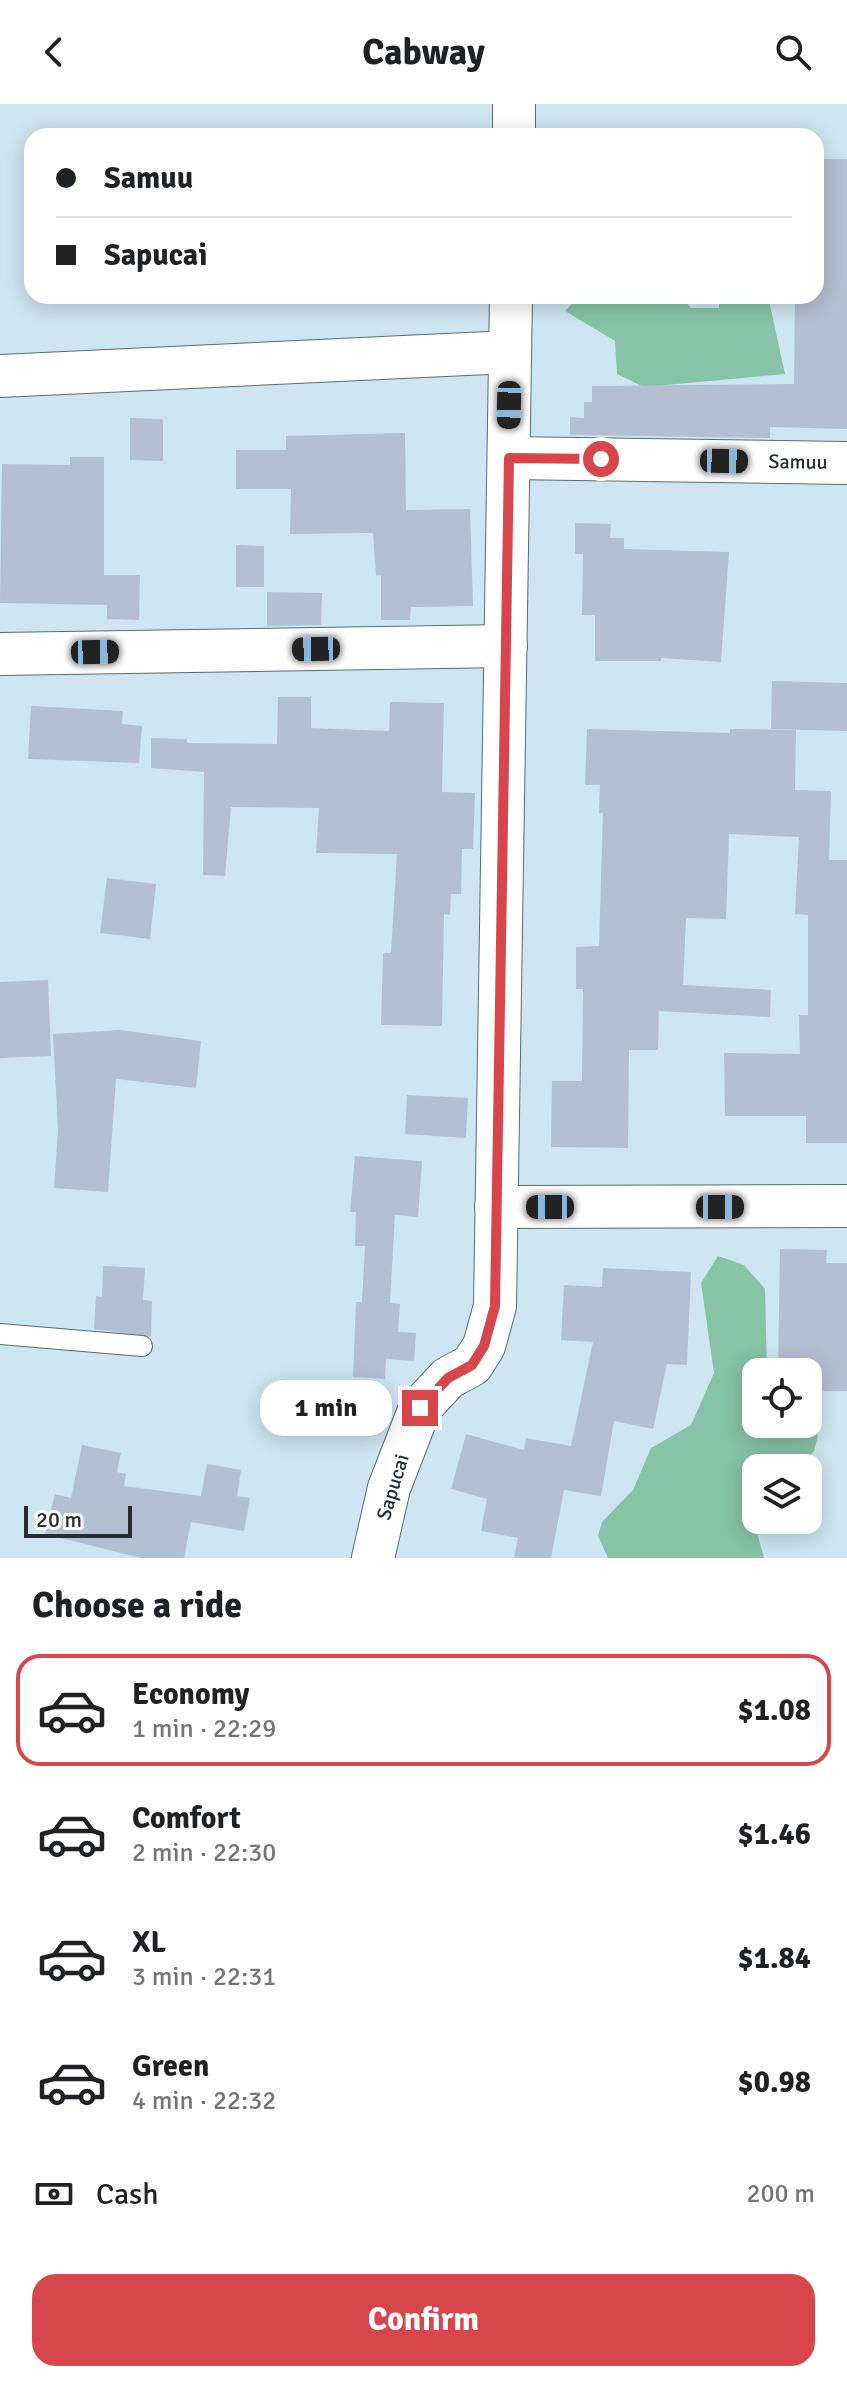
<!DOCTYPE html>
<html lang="en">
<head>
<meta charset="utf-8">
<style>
  :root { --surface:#fff; --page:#f2f2f2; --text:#202124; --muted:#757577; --line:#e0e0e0; --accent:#d6464a }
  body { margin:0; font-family:Signika,sans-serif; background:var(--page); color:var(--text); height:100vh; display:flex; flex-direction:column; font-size:30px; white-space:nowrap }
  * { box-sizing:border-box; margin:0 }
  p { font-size:26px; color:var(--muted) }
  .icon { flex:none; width:44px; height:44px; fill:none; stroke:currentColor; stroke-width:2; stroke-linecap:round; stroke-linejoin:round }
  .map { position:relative; height:1454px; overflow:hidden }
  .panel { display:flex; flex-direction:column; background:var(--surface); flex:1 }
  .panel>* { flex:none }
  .banner { position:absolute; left:24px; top:24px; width:800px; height:176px; border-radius:24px; box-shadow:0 4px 20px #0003; display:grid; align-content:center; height:176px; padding:0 32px; background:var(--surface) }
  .fabs { position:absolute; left:742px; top:1254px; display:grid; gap:16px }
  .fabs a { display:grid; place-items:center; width:80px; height:80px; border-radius:16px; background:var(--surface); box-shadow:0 4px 20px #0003; font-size:40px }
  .scale { position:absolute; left:24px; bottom:20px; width:108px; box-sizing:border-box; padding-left:8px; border:4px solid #242e32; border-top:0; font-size:22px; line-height:28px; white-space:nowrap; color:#242e32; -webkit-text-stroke:6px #fff; paint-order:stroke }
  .end { position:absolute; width:36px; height:36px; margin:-18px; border:10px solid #d6464a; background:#fff; box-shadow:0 0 0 4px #fff }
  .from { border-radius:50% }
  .bubble { position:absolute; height:56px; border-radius:24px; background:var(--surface); box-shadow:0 4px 20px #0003; font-size:26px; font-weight:800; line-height:56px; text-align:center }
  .car { position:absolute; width:24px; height:48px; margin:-24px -12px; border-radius:10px; box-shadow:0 0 6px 2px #0007; background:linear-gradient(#222 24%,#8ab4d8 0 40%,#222 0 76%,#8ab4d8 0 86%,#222 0) }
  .banner b { display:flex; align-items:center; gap:28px; height:76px; font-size:30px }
  .banner b+b { border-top:2px solid var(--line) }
  .banner i { width:20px; height:20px; background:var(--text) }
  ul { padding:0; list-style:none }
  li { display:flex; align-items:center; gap:24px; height:112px; margin:0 16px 12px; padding:0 16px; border:4px solid transparent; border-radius:24px }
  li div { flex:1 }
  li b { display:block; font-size:30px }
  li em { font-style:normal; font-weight:800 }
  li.on { border-color:var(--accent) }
  li>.icon { width:72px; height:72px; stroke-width:1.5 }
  h2 { padding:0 32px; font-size:36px; line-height:96px }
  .pay { display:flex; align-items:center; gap:20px; height:88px; padding:0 32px; font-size:30px }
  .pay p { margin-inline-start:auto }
  .primary-button { display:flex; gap:16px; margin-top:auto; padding:16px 32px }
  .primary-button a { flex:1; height:92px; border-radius:24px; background:var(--accent); color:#fff; font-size:32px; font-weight:800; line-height:92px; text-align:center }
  header { display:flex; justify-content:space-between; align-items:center; height:104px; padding:0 32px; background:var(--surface); font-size:36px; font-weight:800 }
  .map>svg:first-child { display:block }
  .green { fill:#87c3a7 }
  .building { fill:#b3c0d2 }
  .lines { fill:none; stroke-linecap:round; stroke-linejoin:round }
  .service-casing { stroke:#566c75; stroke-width:22 }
  .minor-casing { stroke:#566c75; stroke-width:44 }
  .service { stroke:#fff; stroke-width:20 }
  .minor { stroke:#fff; stroke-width:42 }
  .route { stroke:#d6464a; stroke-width:10 }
  .labels { text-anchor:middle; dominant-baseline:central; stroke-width:6; stroke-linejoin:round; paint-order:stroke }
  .street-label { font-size:20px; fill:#242e32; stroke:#fff }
</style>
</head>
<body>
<header><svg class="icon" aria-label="back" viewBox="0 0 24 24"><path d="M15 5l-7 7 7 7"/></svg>Cabway<svg class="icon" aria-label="search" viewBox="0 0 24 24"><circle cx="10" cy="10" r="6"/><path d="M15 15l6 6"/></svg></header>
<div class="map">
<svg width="847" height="1454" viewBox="0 0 847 1454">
  <rect width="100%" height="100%" fill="#cee6f1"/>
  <g class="green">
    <path d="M579,192h42l12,8 16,-8h32l10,12h28v-12h49l17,78 -141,13 -27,-13 -2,-33 -50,-30z"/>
    <path d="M718,1152l26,9 21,24 2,83h-11v52l52,-2 10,14 -4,15 -14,17h-44v52h3l-4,5 9,33h-156l-10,-22 4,-14 31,-32 18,-42 40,-23 23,-52 -13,-90z"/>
  </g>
  <g class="building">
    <path d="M816,55h31v270l-77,-2v11l-200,-3v-18l14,1v-16h8v-16l202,-2 1,-88h21z"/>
    <path d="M130,314l33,1v42l-33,-1z"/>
    <path d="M405,329l1,77 64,-1 3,97 -62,1 -1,13h-29v-45l-5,1 -3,-43 -83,1 1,-45h-55v-39h50v-14z"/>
    <path d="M70,353h34v118h36l-1,45 -32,-1v-14l-107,-2 2,-139 68,1z"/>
    <path d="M575,419l36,1 -1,14h14v11l105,3 -8,110 -60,-4v3h-66v-46h-13l1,-61h-8z"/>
    <path d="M236,441l28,1v41h-28z"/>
    <path d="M267,488l55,1 -1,32 -54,1z"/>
    <path d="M772,577l75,2v48l-76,-2z"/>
    <path d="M278,593h33v31l78,3 1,-29 54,1 -2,89 33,1 -2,56h-11l-1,45h-10l-1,21 -6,-1 -2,112 -61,-1 2,-72h8l6,-99 -81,-1 3,-45 -88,-1 -6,69 -22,-1 1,-103 -53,-4v-30l36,1v4l90,1z"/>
    <path d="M31,602l92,5 -1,13 20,2 -3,37 -111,-4z"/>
    <path d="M587,625l143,4v-4l66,1 -1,60 36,1 -2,69h18v283h-41v-27h-81l-1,-63 76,1 -1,-39h9v-100l-13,-1 4,-77 -70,-3 -3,85 -40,-1 -3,67 88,5 -1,27 -111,-6 -1,39h-29l-1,98 -77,-1 1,-66h30l1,-92h-7v-42l23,-1 4,-133h-4l1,-28h-15z"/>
    <path d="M107,774l49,6 -6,55 -50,-6z"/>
    <path d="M48,876l3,76 -51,2v-76z"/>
    <path d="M120,926l81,11 -5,47 -80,-9 -8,113 -54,-4 4,-58 -5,-96z"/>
    <path d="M407,991l61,3 -2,40 -61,-4z"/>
    <path d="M355,1052l67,5 -4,56 -23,-2 -5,88 10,1 -2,28 18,1 -2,28 -28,-2 -1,20 -32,-2 3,-75h6l3,-56h-10l1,-34h-6z"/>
    <path d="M780,1145l47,1 -1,13h21v128h-39v-19h-30z"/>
    <path d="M103,1162l42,2 -2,32 9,1 -1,36 -57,-8 2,-33 6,1z"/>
    <path d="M603,1164l88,4 -4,93 -20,-1 -14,65 -39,-8 -13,75 -37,-6 -13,68h-37l4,-20 -37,-7 6,-32 -36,-10 15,-55 58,16 2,-12 45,8 22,-104 -32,-2 3,-55 38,2z"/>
    <path d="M82,1341l39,8 -4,19 9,2 -2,12 77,10 6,-32 34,6 -4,26 13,2 -6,33 -53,-9 -7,36h-43l-96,-24 10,-40 16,4z"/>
  </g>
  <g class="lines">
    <g class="service-casing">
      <path id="service" d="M0,1230l142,12"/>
    </g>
    <g class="minor-casing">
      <g id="minor">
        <path d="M514,32v-32"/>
        <path d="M0,272l510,-24"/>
        <path d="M509,354l338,5"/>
        <path d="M0,550l506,-8"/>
        <path d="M496,1103l351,-1"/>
        <path d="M373,1454l16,-70 31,-80 28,-30 24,-13 12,-19 11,-40 16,-1010"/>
      </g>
    </g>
    <use href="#service" class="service"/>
    <use href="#minor" class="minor"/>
  </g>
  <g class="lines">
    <path class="route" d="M420,1304l28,-30 24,-13 12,-19 11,-40 14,-848 92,1"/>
  </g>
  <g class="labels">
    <g class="street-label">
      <text transform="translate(798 358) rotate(1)">Samuu</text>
      <text transform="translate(393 1383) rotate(-73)">Sapucai</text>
    </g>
  </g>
</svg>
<div class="fabs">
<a><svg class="icon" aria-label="locate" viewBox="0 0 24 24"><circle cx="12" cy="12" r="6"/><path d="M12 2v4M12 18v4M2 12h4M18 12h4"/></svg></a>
<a><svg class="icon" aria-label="layers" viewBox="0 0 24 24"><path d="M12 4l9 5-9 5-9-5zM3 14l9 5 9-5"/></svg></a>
</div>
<div class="scale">20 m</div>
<i class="end from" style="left:601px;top:355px"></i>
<i class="end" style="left:420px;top:1304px"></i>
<div class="bubble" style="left:260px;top:1276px;width:132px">1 min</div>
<i class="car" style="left:509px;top:301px;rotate:181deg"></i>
<i class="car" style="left:724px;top:357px;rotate:91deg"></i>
<i class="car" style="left:316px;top:545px;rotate:269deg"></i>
<i class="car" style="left:95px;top:548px;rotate:89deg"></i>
<i class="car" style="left:550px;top:1103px;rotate:270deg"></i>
<i class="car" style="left:720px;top:1103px;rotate:90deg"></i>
<div class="banner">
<b><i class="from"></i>Samuu</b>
<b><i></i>Sapucai</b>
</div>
</div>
<section class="panel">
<h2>Choose a ride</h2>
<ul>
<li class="on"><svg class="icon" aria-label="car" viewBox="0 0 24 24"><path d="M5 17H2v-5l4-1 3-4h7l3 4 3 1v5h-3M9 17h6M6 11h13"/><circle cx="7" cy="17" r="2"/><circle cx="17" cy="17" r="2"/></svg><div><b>Economy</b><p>1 min · 22:29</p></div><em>$1.08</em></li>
<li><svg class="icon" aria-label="car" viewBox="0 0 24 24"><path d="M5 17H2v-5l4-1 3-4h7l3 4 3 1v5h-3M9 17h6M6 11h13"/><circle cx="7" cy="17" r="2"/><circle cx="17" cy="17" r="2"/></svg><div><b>Comfort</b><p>2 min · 22:30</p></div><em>$1.46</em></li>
<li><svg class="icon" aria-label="car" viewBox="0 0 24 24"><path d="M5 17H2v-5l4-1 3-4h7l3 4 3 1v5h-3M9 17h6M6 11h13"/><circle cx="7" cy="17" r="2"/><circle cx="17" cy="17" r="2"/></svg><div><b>XL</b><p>3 min · 22:31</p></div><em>$1.84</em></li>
<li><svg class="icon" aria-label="car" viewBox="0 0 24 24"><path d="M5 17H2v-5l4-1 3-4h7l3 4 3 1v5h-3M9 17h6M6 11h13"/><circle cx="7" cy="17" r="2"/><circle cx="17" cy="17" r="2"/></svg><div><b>Green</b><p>4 min · 22:32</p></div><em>$0.98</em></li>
</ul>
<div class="pay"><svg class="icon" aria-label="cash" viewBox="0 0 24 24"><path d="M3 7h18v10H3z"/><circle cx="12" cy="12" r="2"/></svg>Cash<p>200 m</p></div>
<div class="primary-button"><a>Confirm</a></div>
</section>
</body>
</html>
